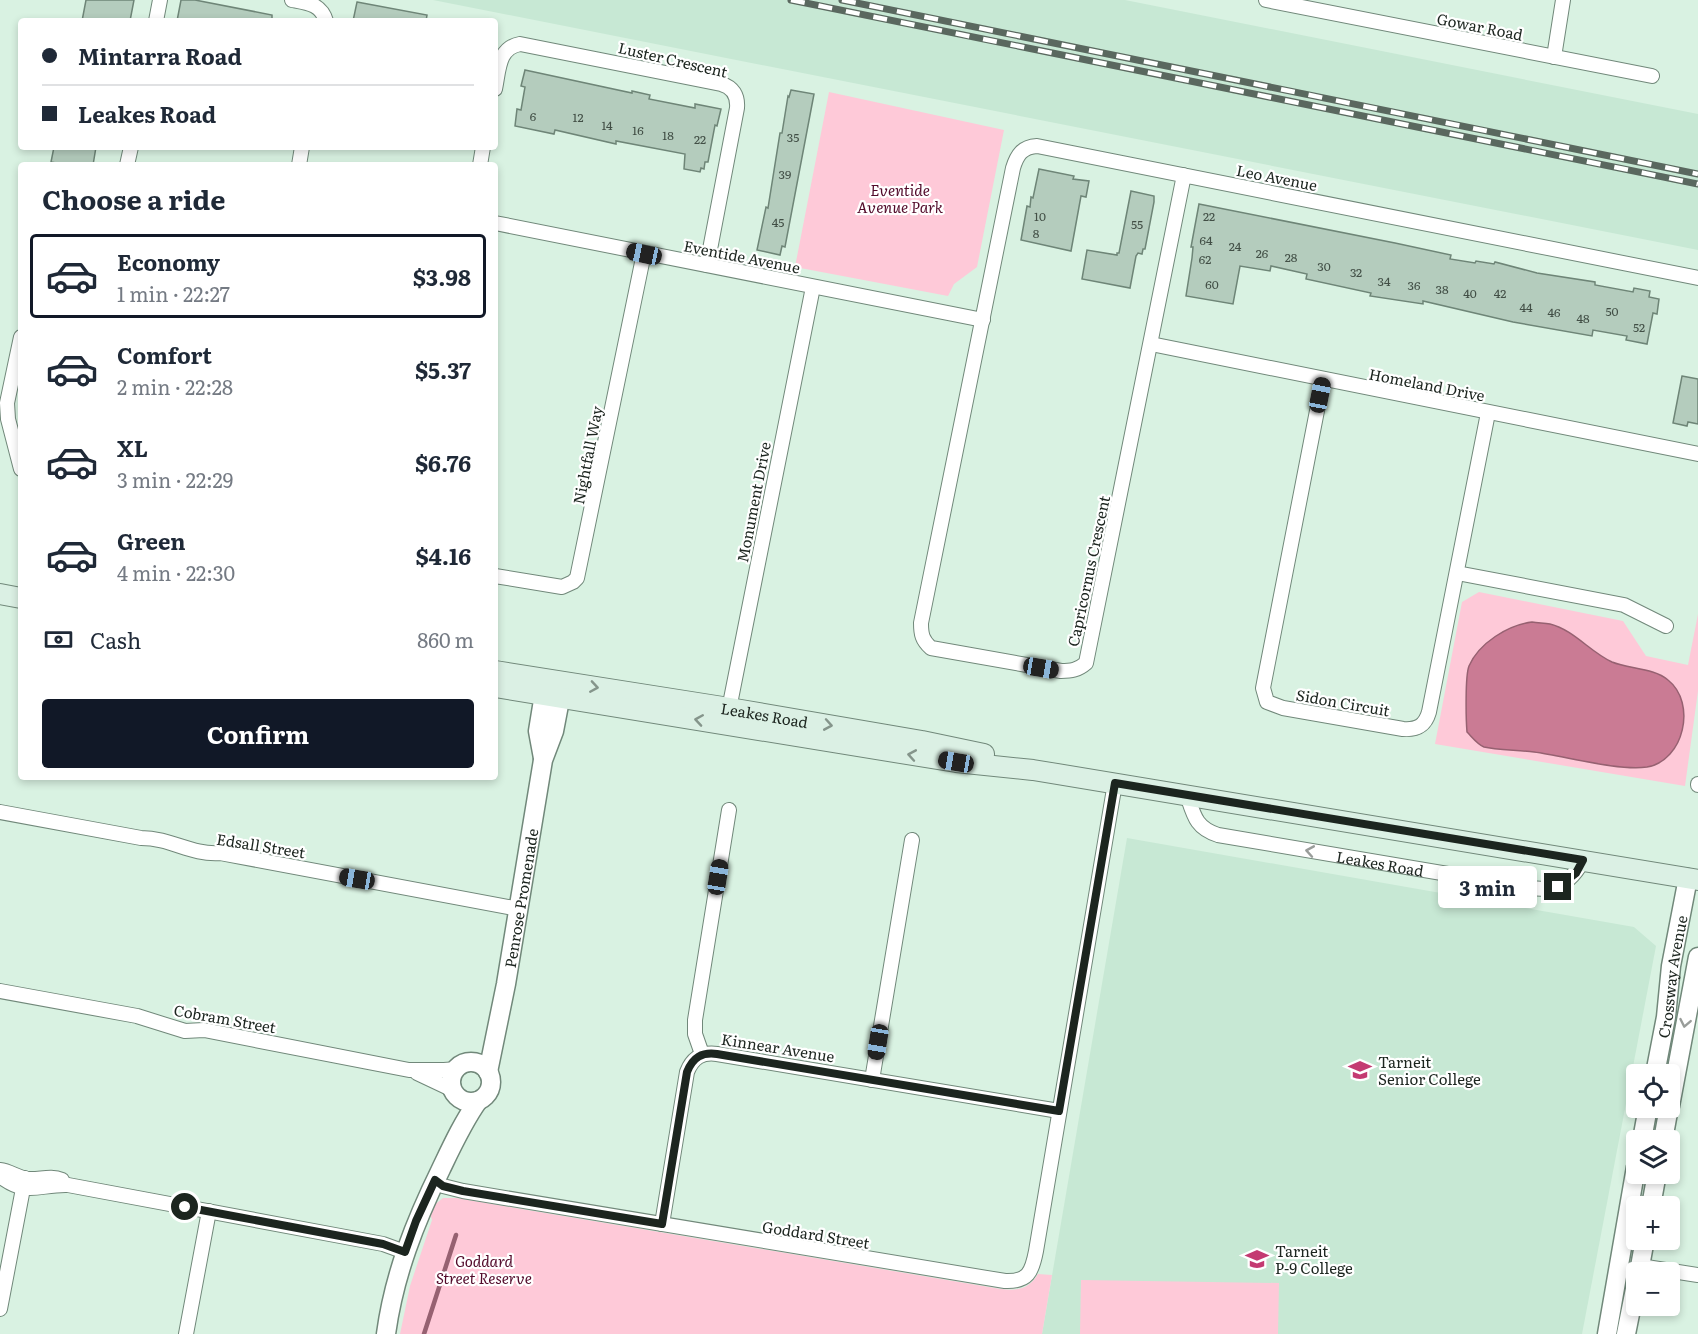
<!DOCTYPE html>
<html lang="en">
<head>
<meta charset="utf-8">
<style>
  :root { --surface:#fff; --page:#f6f6f7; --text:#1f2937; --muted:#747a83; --line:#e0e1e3; --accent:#111827 }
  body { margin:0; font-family:Literata,serif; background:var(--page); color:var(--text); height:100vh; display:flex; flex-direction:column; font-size:22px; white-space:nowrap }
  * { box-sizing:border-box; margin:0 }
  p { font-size:20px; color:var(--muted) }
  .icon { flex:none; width:33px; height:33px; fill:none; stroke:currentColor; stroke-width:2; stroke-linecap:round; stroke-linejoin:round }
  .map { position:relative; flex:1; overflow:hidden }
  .drawer { position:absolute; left:18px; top:162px; width:480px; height:618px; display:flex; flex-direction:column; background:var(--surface); border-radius:6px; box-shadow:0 3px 9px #0003 }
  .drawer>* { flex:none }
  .guide { position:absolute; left:18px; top:18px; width:480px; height:132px; border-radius:6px; box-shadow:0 3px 9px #0003; display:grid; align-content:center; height:132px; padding:0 24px; background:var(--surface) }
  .tools { position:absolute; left:1626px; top:1064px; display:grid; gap:12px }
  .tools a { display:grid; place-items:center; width:54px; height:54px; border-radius:6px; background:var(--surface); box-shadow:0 3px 9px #0003; font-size:30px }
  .end { position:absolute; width:27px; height:27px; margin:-14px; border:8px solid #1c251f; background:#fff; box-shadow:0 0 0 3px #fff }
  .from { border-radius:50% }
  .bubble { position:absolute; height:42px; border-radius:6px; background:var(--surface); box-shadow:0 3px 9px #0003; font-size:20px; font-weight:700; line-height:42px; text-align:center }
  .car { position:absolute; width:18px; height:36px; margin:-18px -9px; border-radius:8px; box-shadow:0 0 4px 2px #0007; background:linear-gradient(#222 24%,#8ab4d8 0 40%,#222 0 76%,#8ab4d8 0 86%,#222 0) }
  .guide b { display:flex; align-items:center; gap:21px; height:57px; font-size:22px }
  .guide b+b { border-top:2px solid var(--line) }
  .guide i { width:15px; height:15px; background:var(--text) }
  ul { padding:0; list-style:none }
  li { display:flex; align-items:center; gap:18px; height:84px; margin:0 12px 9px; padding:0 12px; border:3px solid transparent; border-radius:6px }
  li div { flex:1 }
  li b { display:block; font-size:22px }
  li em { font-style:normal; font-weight:700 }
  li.active { border-color:var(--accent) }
  li>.icon { width:54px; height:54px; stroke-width:1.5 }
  h2 { padding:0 24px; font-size:27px; line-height:72px }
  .pay { display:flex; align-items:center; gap:15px; height:66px; padding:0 24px; font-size:22px }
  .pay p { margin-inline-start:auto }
  .cta { display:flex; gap:12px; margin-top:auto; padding:12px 24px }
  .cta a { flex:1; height:69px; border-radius:6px; background:var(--accent); color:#fff; font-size:24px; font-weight:700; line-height:69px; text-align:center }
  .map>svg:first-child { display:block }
  .built { fill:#c7e8d4 }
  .green { fill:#fec9d8 }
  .water { fill:#ca7b94; stroke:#966171; stroke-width:1.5 }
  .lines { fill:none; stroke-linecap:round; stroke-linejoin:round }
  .stream { stroke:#966171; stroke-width:4.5 }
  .building { fill:#b4ccbd; stroke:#6e8577; stroke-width:1.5 }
  .minor-casing { stroke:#71887a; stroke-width:16 }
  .tertiary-casing { stroke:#71887a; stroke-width:21 }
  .secondary-casing { stroke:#71887a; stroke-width:22 }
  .minor { stroke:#fff; stroke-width:14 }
  .tertiary { stroke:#fff; stroke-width:18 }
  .secondary { stroke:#dbf0e4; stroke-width:20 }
  .rail-casing { stroke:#5a685f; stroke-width:7 }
  .rail { stroke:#fff; stroke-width:4.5; stroke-dasharray:14; stroke-linecap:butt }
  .oneway { stroke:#85958b }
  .oneway2 { stroke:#999d9a }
  .route { stroke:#1c251f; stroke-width:8 }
  .labels { text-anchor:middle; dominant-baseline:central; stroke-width:4.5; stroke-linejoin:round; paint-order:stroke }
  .number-label { font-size:12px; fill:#424f46 }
  .street-label { font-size:15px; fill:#1c251f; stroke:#fff }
  .park-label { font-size:15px; font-style:italic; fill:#520a2a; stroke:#fff }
  .poi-label { font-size:15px; fill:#1c251f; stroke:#fff; text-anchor:start }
</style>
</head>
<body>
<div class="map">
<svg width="1698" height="1334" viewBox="0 0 1698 1334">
  <rect width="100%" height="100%" fill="#d9f2e2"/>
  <g class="built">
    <path d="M433,0h692l573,114v136z"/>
    <path d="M1127,838l507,89 22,19 -74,388h-540z"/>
  </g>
  <g class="green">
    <path d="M829,92l175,38 -27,137 -23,17 -6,12 -153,-29z"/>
    <path d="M1479,592l144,29 23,35 42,9 10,-51v77l-13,95 -250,-42 27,-142z"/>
    <path d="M443,1198h13l545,91c17,2 28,0 37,-15l14,1 -10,59h-642l10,-48 22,-66 -2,-7 3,-7z"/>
    <path d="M1081,1280l198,3 -1,51h-198z"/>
  </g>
  <path class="water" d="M1532,622c6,1 12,1 18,2 24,6 40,28 62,38 17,7 42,6 56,18 29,23 16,81 -21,87 -30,4 -82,-11 -113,-15 -14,-2 -38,-2 -50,-5 -7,-3 -12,-10 -17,-15 -1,-12 -2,-56 2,-66 10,-23 39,-41 63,-44z"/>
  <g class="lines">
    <path class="stream" d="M424,1334l32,-99"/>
  </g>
  <g class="building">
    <path d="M86,0h48l-4,21h-48z"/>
    <path d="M181,0h14l77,15v6h-95z"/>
    <path d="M357,2l70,13 -1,6h-73z"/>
    <path d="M525,70l107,23v-2l18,4 -1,4 46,9v-4l26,5 -4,17 -2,-1 -7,37h-3l-1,7 -3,-1 -1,4 -16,-3 1,-15 -69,-13v3l-61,-14 -1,4 -39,-8 2,-17 4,1 4,-23 -4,-1z"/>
    <path d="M791,90l23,4 -29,153 -3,-1 -2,9 -23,-5 9,-43 2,1 12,-75h2l6,-37 1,1z"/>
    <path d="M54,147h42l-3,18h-27l-15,-3z"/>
    <path d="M1039,169l35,7 -1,3 16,2 -3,16 -5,-1 -10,55 -50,-11 6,-34 3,1 1,-10 2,1z"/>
    <path d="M1131,191l23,5v6l-9,47h-2l-1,5 -4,-1 -2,3 -6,32 -48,-9 5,-29 30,5v-2h2z"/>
    <path d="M1199,204l196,39 56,12 -1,4 25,4 1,-2 18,3 1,-2 42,11 58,9v3l38,7 1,-4 16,3 -1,6 10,2 -2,15 -4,-1 -6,31 -21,-4 1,-4 -34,-6 -1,6 -79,-14 -90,-21v3l-53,-8 1,-3 -65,-14 1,-5 -36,-8 -1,5 -30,-5 -7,38 -47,-8 6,-38 1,-11h-2z"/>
    <path d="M1682,376l16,3v45l-10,-2 -1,4 -14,-3z"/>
  </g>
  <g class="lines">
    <g class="minor-casing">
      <g id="minor">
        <path d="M292,0c16,3 29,4 34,21"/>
        <path d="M1266,0l386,76"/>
        <path d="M156,21l4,-21"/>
        <path d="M1554,57l9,-57"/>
        <path d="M495,89c4,-19 3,-41 25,-45l201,40c12,3 17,12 16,24l-30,157"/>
        <path d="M127,165l4,-18"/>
        <path d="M299,165l3,-18"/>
        <path d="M480,165l3,-18"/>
        <path d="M1184,175l-98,488c-8,7 -15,8 -25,8l-130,-23c-9,-8 -10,-14 -10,-25l92,-455c4,-13 9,-21 24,-22l661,132"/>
        <path d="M495,223l488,97"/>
        <path d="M21,337l-14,66 1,16 13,50"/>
        <path d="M1151,344l547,110"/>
        <path d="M1323,380l-60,308 4,14 16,6 120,21c14,1 22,-3 26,-17l59,-299"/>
        <path d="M1457,573l167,32 42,21"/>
        <path d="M495,576l67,11 11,-5 4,-4 67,-325"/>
        <path d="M728,714l85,-427"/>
        <path d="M1698,785v-1"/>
        <path id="s1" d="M1187,795c7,21 9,33 31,40l277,47c38,6 67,19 88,-22"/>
        <path d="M0,812l141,26c31,0 49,17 79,15l299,56"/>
        <path d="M0,991l137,25 48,15 19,-1 205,40h35l13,-1"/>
        <path d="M702,1054l-7,-20v-14l34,-210"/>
        <path d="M417,1073l36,17"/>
        <path d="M872,1080l40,-240"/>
        <path d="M0,1170c10,1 18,8 28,9 12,1 22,-4 34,1"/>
        <path d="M0,1176c27,21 39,8 68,9l315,59 22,8"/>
        <path d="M435,1180l8,6 20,5 542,90c23,1 27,-9 31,-30l79,-468"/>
        <path d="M662,1224l25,-152c6,-15 15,-20 30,-18l342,57"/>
        <path d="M1640,1266l58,9"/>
        <path d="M0,1309l25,-131"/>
        <path d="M186,1334l23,-123"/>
      </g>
    </g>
    <g class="tertiary-casing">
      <g id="tertiary">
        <path d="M543,758l-5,-27 8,-49"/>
        <circle cx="471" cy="1082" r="20"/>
        <path id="s2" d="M488,1072l18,-88 37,-224 11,-29 9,-47"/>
        <path id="s3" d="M1655,1074l11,-57 5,-51 17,-88"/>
        <path d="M1670,1106l28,-149"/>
        <path d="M1642,1140l6,-33"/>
        <path d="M1663,1140l6,-33"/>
        <path d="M1651,1206l6,-33"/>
        <path d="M1639,1272l6,-33"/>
        <path d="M386,1334c8,-59 29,-112 55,-165 11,-23 22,-47 37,-68"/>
        <path d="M1607,1334l29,-167"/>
        <path d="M1626,1334l10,-50"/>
      </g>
    </g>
    <g class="secondary-casing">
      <g id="secondary">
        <path d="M0,594l21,4"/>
        <path id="s4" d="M495,671l234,37 193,33 62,13"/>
        <path d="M495,687l461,75 77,8 665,110"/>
      </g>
    </g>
    <use href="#minor" class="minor"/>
    <use href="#tertiary" class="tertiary"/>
    <use href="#secondary" class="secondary"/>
    <g class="rail-casing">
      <g id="rail">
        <path d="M791,0l907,184"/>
        <path d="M842,0l856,174"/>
      </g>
    </g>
    <use href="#rail" class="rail"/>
  </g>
  <defs><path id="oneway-chevron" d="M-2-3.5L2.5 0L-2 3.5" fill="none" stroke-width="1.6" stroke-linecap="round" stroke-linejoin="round" transform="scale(1.5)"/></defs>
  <g class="oneway">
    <use href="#oneway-chevron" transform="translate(594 687) rotate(9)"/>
    <use href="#oneway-chevron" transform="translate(699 720) rotate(-171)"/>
    <use href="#oneway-chevron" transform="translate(828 725) rotate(10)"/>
    <use href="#oneway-chevron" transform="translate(912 755) rotate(-170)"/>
  </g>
  <g class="oneway2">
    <use href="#oneway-chevron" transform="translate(1310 851) rotate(-170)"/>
    <use href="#oneway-chevron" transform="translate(1685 1023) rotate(101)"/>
  </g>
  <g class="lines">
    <path class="route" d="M185,1207l198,37 22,8 11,-31 19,-41 8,6 20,5 199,33 25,-152c6,-15 15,-20 30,-18l342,57 56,-328 468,77 -7,13 -18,14"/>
  </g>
  <defs>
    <g id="school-bare" transform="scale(1.8)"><path d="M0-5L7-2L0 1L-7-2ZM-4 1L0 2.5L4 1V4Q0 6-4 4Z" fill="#c43a72" stroke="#fff" stroke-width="2.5" paint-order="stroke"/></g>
  </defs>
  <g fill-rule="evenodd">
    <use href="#school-bare" x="1360" y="1070"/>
    <use href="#school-bare" x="1257" y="1259"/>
  </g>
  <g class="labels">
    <g class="number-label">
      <text x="533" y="116">6</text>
      <text x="578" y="117">12</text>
      <text x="607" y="125">14</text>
      <text x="638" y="130">16</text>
      <text x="668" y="135">18</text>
      <text x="793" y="137">35</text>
      <text x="700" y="139">22</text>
      <text x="785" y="174">39</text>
      <text x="1040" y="216">10</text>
      <text x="1209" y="216">22</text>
      <text x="778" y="222">45</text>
      <text x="1137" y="224">55</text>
      <text x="1036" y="233">8</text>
      <text x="1206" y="240">64</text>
      <text x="1235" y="246">24</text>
      <text x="1262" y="253">26</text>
      <text x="1291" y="257">28</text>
      <text x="1205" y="259">62</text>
      <text x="1324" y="266">30</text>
      <text x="1356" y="272">32</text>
      <text x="1384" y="281">34</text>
      <text x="1212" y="284">60</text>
      <text x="1414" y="285">36</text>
      <text x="1442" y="289">38</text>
      <text x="1470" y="293">40</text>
      <text x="1500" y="293">42</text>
      <text x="1526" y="307">44</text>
      <text x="1612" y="311">50</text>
      <text x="1554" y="312">46</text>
      <text x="1583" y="318">48</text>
      <text x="1639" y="327">52</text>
    </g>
    <g class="street-label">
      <text transform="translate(1480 26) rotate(11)">Gowar Road</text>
      <text transform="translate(673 59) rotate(13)">Luster Crescent</text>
      <text transform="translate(1277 177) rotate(11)">Leo Avenue</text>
      <text transform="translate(742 256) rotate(11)">Eventide Avenue</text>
      <text transform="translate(1427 384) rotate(11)">Homeland Drive</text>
      <text transform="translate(587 455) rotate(-79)">Nightfall Way</text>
      <text transform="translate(753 502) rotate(-79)">Monument Drive</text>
      <text transform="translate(1088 571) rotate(-78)">Capricornus Crescent</text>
      <text transform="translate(1343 702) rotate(10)">Sidon Circuit</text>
      <text stroke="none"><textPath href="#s4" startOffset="273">Leakes Road</textPath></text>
      <text transform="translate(261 845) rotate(9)">Edsall Street</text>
      <text stroke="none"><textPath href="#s1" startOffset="218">Leakes Road</textPath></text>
      <text stroke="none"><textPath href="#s2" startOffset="177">Penrose Promenade</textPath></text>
      <text stroke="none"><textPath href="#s3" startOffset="99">Crossway Avenue</textPath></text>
      <text transform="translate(225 1018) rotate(10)">Cobram Street</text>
      <text transform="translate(778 1047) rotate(9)">Kinnear Avenue</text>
      <text transform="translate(816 1234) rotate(9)">Goddard Street</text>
    </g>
    <g class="park-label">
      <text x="900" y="189">Eventide<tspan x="900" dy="17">Avenue Park</tspan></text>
      <text x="484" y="1260">Goddard<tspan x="484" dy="17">Street Reserve</tspan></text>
    </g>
    <g class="poi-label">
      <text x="1378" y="1061">Tarneit<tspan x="1378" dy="17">Senior College</tspan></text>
      <text x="1275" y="1250">Tarneit<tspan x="1275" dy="17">P-9 College</tspan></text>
    </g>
  </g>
</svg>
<div class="tools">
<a><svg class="icon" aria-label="locate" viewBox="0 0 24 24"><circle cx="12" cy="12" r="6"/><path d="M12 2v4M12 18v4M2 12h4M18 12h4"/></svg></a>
<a><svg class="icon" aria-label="layers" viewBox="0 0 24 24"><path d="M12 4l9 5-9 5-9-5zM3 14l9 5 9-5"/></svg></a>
<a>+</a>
<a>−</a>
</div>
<i class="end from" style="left:185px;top:1207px"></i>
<i class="end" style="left:1558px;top:887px"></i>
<div class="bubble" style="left:1438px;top:866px;width:99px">3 min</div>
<i class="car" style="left:644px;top:254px;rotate:282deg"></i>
<i class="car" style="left:1320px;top:395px;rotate:11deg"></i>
<i class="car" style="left:1041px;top:668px;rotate:100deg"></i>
<i class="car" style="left:956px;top:762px;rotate:280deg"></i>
<i class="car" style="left:718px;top:877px;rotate:9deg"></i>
<i class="car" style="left:357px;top:879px;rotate:280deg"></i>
<i class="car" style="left:878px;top:1042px;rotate:189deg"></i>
<div class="guide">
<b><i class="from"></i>Mintarra Road</b>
<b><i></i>Leakes Road</b>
</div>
<section class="drawer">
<h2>Choose a ride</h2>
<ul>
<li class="active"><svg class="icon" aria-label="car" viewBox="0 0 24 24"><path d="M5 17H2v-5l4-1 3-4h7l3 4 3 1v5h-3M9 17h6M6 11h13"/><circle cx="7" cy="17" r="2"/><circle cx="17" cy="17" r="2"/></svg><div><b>Economy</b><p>1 min · 22:27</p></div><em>$3.98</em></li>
<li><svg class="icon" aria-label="car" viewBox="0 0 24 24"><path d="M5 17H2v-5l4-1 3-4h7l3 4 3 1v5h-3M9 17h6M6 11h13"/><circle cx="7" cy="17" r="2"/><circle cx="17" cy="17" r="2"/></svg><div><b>Comfort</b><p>2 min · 22:28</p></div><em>$5.37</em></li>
<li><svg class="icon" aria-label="car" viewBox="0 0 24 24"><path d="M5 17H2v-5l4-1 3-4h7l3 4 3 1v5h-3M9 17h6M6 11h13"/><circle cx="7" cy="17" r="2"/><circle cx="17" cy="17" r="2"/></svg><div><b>XL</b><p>3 min · 22:29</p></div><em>$6.76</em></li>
<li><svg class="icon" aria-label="car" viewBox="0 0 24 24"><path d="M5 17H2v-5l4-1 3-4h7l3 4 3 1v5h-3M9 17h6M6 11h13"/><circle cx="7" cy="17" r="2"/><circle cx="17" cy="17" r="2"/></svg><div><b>Green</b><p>4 min · 22:30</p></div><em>$4.16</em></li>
</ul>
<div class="pay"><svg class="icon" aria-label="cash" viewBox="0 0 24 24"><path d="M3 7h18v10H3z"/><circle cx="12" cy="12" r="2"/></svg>Cash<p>860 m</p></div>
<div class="cta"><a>Confirm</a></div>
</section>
</div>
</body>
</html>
